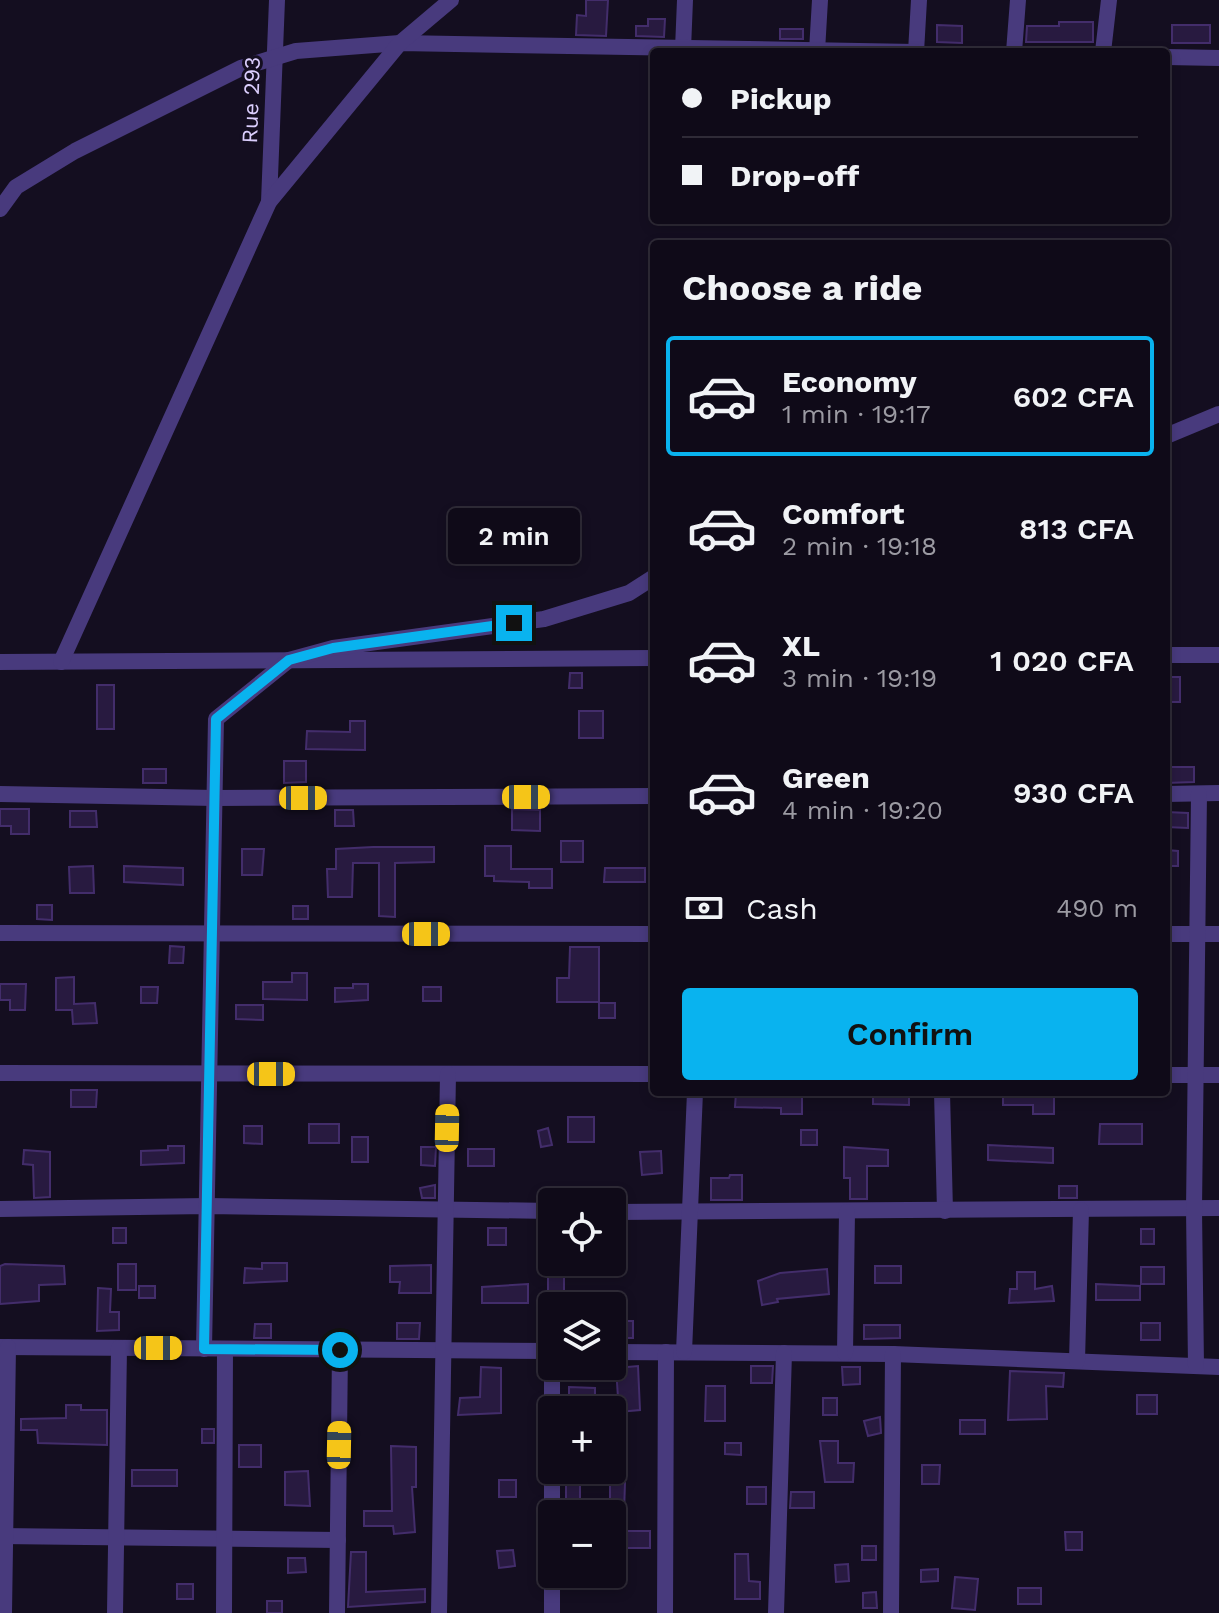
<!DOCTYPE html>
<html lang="en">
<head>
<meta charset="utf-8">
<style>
  :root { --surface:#0f0a18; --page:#1d1825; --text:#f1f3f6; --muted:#9b9aa2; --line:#2f2b37; --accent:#09b3ef }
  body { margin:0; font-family:"Work Sans",sans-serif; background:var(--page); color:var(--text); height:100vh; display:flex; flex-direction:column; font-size:30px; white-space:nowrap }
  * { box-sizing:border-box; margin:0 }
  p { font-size:26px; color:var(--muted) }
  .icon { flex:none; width:44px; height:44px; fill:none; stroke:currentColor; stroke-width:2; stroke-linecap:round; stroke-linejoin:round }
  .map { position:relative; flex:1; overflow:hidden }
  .details { position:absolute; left:650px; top:240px; width:520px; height:856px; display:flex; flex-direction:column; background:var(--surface); border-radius:8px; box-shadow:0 4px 12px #0003,0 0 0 2px var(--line) }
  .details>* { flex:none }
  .top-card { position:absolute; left:650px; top:48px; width:520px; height:176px; border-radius:8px; box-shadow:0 4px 12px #0003,0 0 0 2px var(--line); display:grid; align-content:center; height:176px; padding:0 32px; background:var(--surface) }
  .tools { position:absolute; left:538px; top:1188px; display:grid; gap:16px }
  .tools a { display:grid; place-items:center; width:88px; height:88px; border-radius:8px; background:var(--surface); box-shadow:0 4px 12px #0003,0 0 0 2px var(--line); font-size:40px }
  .end { position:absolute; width:36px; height:36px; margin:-18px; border:10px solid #09b3ef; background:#111; box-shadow:0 0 0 4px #111 }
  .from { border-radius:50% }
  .bubble { position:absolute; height:56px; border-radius:8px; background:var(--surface); box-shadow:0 4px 12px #0003,0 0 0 2px var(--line); font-size:26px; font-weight:600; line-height:56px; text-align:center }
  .car { position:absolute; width:24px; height:48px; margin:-24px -12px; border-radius:10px; box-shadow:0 0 6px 2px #0007; background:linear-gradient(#f5c518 24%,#345 0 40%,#f5c518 0 76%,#345 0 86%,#f5c518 0) }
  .top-card b { display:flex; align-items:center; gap:28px; height:76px; font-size:30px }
  .top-card b+b { border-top:2px solid var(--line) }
  .top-card i { width:20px; height:20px; background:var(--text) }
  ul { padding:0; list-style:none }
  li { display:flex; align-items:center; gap:24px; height:120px; margin:0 16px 12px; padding:0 16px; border:4px solid transparent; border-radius:8px }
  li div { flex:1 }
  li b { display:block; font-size:30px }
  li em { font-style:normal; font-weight:600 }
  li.active { border-color:var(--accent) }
  li>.icon { width:72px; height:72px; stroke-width:1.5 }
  h2 { padding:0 32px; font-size:36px; line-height:96px }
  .pay { display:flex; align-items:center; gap:20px; height:88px; padding:0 32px; font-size:30px }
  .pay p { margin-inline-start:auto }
  .button { display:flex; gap:16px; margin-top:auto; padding:16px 32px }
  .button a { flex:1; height:92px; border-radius:8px; background:var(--accent); color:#111; font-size:32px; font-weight:600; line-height:92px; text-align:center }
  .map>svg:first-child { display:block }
  .building { fill:#281a40; stroke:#432d6b; stroke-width:2 }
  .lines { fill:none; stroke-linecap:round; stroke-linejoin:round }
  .minor { stroke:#483a7d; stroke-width:16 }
  .route { stroke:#09b3ef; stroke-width:10 }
  .labels { text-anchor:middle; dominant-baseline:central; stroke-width:6; stroke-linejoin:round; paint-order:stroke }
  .street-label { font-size:22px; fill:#dbcefd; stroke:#140e20 }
</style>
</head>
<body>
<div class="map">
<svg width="1219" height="1613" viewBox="0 0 1219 1613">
  <rect width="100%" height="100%" fill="#140e20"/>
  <g class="building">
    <path d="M586,0h22l-2,36 -30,-1 1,-20 9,1z"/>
    <path d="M648,19h17l-1,18 -28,-1v-10h12z"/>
    <path d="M1059,22h34v20h-67l1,-16h32z"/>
    <path d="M937,25l25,1v17l-25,-1z"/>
    <rect x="1172" y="25" width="38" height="18"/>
    <rect x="780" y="29" width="23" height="10"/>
    <path d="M570,673h12v15h-13z"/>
    <rect x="1166" y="677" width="14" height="25"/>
    <rect x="97" y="685" width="17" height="44"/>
    <rect x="579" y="711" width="24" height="27"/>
    <path d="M350,721h15v29l-59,-1 1,-18 43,1z"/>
    <path d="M284,761h22v21l-22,1z"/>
    <path d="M1166,767h28v15l-28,1z"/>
    <rect x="143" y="769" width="23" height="14"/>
    <path d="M0,809h29v25h-18v-8h-11z"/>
    <path d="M512,809l28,1v21l-28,-1z"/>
    <path d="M335,810h18l1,16h-19z"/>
    <path d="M70,811h26l1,16h-27z"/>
    <path d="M1166,812l22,1v15l-22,-1z"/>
    <rect x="561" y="841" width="22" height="21"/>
    <path d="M485,846h26v23h41v19h-23v-6l-35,-1v-5h-9z"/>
    <path d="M373,847h61v15l-39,1v54l-16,-1v-53h-26l-1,34h-24l-1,-28h9v-20z"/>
    <path d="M242,849h22l-2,26h-20z"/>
    <path d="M1166,850l12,1v15h-12z"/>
    <path d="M93,866l1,27h-24l-1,-26z"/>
    <path d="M124,866l59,2v17l-59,-3z"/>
    <path d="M605,868h40v14h-41z"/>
    <path d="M37,905h15v15l-15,-1z"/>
    <rect x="293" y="906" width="15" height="13"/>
    <path d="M170,946l14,1 -1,16h-14z"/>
    <path d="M570,947h29v55h-42v-24h12z"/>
    <path d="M292,973h15v27l-44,-1v-17h29z"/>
    <path d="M74,977v27l21,-1 2,20 -24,1 -1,-14h-16v-32z"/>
    <path d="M0,984h26l-1,26h-15v-10h-10z"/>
    <path d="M353,984h15v16l-33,2v-14h18z"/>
    <path d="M141,987h17l-1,16h-16z"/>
    <rect x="423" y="987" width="18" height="14"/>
    <rect x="599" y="1003" width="16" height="15"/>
    <path d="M236,1005h27v15l-27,-1z"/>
    <path d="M71,1090h26l-1,17h-25z"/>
    <path d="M736,1092h66v22h-21v-6l-46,-1z"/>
    <path d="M873,1092h36v13l-36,-1z"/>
    <path d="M1003,1092h51v22h-21v-9h-30z"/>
    <rect x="568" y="1117" width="26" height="25"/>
    <rect x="309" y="1124" width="30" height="19"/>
    <path d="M1100,1124h42v20h-43z"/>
    <path d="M244,1126h18v18l-18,-1z"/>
    <path d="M548,1128l4,17 -11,2 -3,-16z"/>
    <rect x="801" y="1130" width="16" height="15"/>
    <rect x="352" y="1137" width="16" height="25"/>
    <path d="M988,1145l65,3v15l-65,-3z"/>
    <path d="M168,1146h16v17l-43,2v-14l27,-1z"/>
    <path d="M421,1147h15l-1,19 -14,-1z"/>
    <path d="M844,1147l44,3v16h-21v33h-17v-21h-6z"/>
    <rect x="468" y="1149" width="26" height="17"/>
    <path d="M24,1150l26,2v45l-16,1 -1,-33 -10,-1z"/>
    <path d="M661,1151l1,22 -20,2 -2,-23z"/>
    <path d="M730,1175h12v25h-31v-22h18z"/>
    <path d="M435,1185v13h-13l-2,-10z"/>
    <rect x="1059" y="1186" width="18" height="12"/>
    <rect x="113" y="1228" width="13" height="15"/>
    <rect x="488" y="1228" width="18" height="17"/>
    <rect x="1141" y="1229" width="13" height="15"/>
    <path d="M262,1263h25v18l-43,2 1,-15 17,1z"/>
    <path d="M5,1264l59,2 1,18 -26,1v16l-39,3v-38z"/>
    <rect x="118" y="1264" width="18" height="26"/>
    <path d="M431,1265v28h-32l1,-11h-10v-16z"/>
    <rect x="875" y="1266" width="26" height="17"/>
    <rect x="1141" y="1267" width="23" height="17"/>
    <rect x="548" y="1268" width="16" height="23"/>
    <path d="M827,1269l2,25 -52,5 1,3 -16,3 -4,-24 22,-8z"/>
    <path d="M1017,1272h18v17l17,-3 2,15 -45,2 1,-14h7z"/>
    <path d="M528,1284v19h-46v-16z"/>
    <path d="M1096,1284l44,2v14h-44z"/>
    <rect x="139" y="1286" width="16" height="12"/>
    <path d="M98,1288l13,1 -1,23h9v18l-22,1z"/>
    <path d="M613,1321h20v17h-19z"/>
    <path d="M397,1323h23l-1,16h-22z"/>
    <rect x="1141" y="1323" width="19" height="17"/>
    <path d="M255,1324h16v14h-17z"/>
    <path d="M864,1325h36v13l-36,1z"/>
    <path d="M638,1366l2,44 -21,2 -3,-44z"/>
    <path d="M751,1366h22l-1,17h-21z"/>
    <path d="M481,1367l20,1v45l-43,2 2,-17 20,-1z"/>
    <path d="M842,1367h18v17l-17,1z"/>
    <path d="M1010,1371l54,2 -1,14 -17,-1 1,33 -39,1z"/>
    <path d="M706,1386h19v35h-20z"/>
    <path d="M569,1387l26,1v21h-26z"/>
    <rect x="1137" y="1395" width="20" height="19"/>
    <rect x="823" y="1398" width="14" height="17"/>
    <path d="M66,1405h15v5h26v35l-69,-2 -1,-13h-16v-11l45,-1z"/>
    <path d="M880,1417l1,16 -13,3 -4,-15z"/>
    <rect x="960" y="1420" width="25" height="14"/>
    <rect x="202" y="1429" width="12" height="14"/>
    <path d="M820,1441h18v22h16l-1,19h-28z"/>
    <path d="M725,1443h16v12l-16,-1z"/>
    <rect x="239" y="1445" width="22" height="22"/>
    <path d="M391,1446l25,1v40h-4l3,45 -21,2 -1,-8h-29v-15h28z"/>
    <path d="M922,1465h18l-1,19h-17z"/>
    <rect x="132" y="1470" width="45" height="16"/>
    <path d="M308,1471l2,35 -25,-1v-33z"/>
    <rect x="499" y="1480" width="17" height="17"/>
    <path d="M610,1483h15l-1,29h-14z"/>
    <rect x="566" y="1484" width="14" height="18"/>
    <rect x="747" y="1487" width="19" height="17"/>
    <path d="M791,1492h23v16h-24z"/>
    <rect x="627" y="1531" width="23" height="17"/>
    <path d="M1065,1532h17v18h-16z"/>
    <rect x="862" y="1546" width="14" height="14"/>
    <path d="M513,1550l2,16 -16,2 -2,-17z"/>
    <path d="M351,1552h15v40l59,-3v13l-77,5z"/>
    <path d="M735,1554h13l1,27 11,1v17h-25z"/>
    <path d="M288,1558h17l1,14 -18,1z"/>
    <path d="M848,1564l1,17 -13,1 -1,-17z"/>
    <path d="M938,1569v12l-17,1v-12z"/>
    <path d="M955,1577l23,2 -3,31 -23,-2z"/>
    <rect x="177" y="1584" width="16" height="15"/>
    <rect x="1018" y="1588" width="23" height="16"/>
    <path d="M876,1592l1,16h-14v-15z"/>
    <rect x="267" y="1601" width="15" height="12"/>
  </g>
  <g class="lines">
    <g class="minor">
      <path d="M683,49l2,-49"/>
      <path d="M817,51l3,-51"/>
      <path d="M916,52l3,-52"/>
      <path d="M1014,52l4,-52"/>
      <path d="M1103,52l6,-52"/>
      <path d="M1166,57l53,1"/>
      <path d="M269,202l8,-202"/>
      <path d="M0,209l16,-22 59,-36 166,-83 55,-17 104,-8 515,9"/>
      <path d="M1166,436l53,-22"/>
      <path d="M1166,655h53"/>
      <path d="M0,662l654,-4"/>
      <path d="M61,662l208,-460 131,-159 51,-43"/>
      <path d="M0,794l215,4 439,-2"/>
      <path d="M1166,794l53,-1"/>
      <path d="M0,933l654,1"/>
      <path d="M1166,934h53"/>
      <path d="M0,1073l654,1"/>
      <path d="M1166,1075h53"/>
      <path d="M942,1092l3,119"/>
      <path d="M0,1209l207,-3 345,5"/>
      <path d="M612,1212l607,-4"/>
      <path d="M0,1347l552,4"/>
      <path d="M204,1349l12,-630 73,-59 44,-12 211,-29 85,-26 25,-16"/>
      <path d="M612,1352l281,2 326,13"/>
      <path d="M684,1352l11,-260"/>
      <path d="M845,1353l2,-141"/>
      <path d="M1077,1361l4,-151"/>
      <path d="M552,1366v44"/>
      <path d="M1196,1366l-2,-157 5,-415"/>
      <path d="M552,1470v44"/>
      <path d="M0,1536l338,4"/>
      <path d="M552,1574v39"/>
      <path d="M4,1613l4,-266"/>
      <path d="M115,1613l4,-265"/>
      <path d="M224,1613l1,-264"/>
      <path d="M337,1613l3,-263"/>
      <path d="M439,1613l9,-539"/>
      <path d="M665,1613l1,-261"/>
      <path d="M776,1613l8,-260"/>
      <path d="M891,1613l2,-259"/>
    </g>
  </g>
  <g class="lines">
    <path class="route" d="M340,1350l-136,-1 12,-630 73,-59 44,-12 181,-25"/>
  </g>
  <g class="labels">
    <g class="street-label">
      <text transform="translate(251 100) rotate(-88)">Rue 293</text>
    </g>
  </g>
</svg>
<div class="tools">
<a><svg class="icon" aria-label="locate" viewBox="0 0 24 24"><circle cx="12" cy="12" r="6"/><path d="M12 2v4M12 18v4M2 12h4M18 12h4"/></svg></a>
<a><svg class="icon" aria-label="layers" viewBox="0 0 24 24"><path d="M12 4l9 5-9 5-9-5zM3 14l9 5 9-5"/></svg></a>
<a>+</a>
<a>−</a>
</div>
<i class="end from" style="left:340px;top:1350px"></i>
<i class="end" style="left:514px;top:623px"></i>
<div class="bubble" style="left:448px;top:508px;width:132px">2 min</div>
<i class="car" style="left:526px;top:797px;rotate:90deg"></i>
<i class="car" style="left:303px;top:798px;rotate:90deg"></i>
<i class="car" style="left:426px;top:934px;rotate:90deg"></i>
<i class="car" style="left:271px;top:1074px;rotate:90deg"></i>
<i class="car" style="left:447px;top:1128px;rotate:1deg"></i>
<i class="car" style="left:158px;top:1348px;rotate:90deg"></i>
<i class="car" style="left:339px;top:1445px;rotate:1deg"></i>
<div class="top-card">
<b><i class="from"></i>Pickup</b>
<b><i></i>Drop-off</b>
</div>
<section class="details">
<h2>Choose a ride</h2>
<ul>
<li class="active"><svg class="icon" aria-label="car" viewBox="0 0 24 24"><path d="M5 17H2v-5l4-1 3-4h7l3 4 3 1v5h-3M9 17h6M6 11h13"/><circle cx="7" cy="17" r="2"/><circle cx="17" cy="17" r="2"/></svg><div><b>Economy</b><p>1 min · 19:17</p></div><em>602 CFA</em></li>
<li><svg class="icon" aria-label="car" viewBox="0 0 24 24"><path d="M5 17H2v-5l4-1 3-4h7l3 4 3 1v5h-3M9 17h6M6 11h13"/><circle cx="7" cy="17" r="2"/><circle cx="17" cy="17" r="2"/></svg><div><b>Comfort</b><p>2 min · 19:18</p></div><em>813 CFA</em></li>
<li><svg class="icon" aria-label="car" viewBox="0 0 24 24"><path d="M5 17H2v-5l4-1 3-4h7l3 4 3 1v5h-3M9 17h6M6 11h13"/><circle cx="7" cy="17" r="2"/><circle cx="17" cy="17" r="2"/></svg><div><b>XL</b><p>3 min · 19:19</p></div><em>1 020 CFA</em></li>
<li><svg class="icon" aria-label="car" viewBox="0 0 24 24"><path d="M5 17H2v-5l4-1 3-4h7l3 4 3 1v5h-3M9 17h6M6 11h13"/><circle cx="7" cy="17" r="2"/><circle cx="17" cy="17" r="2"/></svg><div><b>Green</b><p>4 min · 19:20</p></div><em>930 CFA</em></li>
</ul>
<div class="pay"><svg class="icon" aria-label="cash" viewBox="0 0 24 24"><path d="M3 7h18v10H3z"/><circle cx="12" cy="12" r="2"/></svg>Cash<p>490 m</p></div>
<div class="button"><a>Confirm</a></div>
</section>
</div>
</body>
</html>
